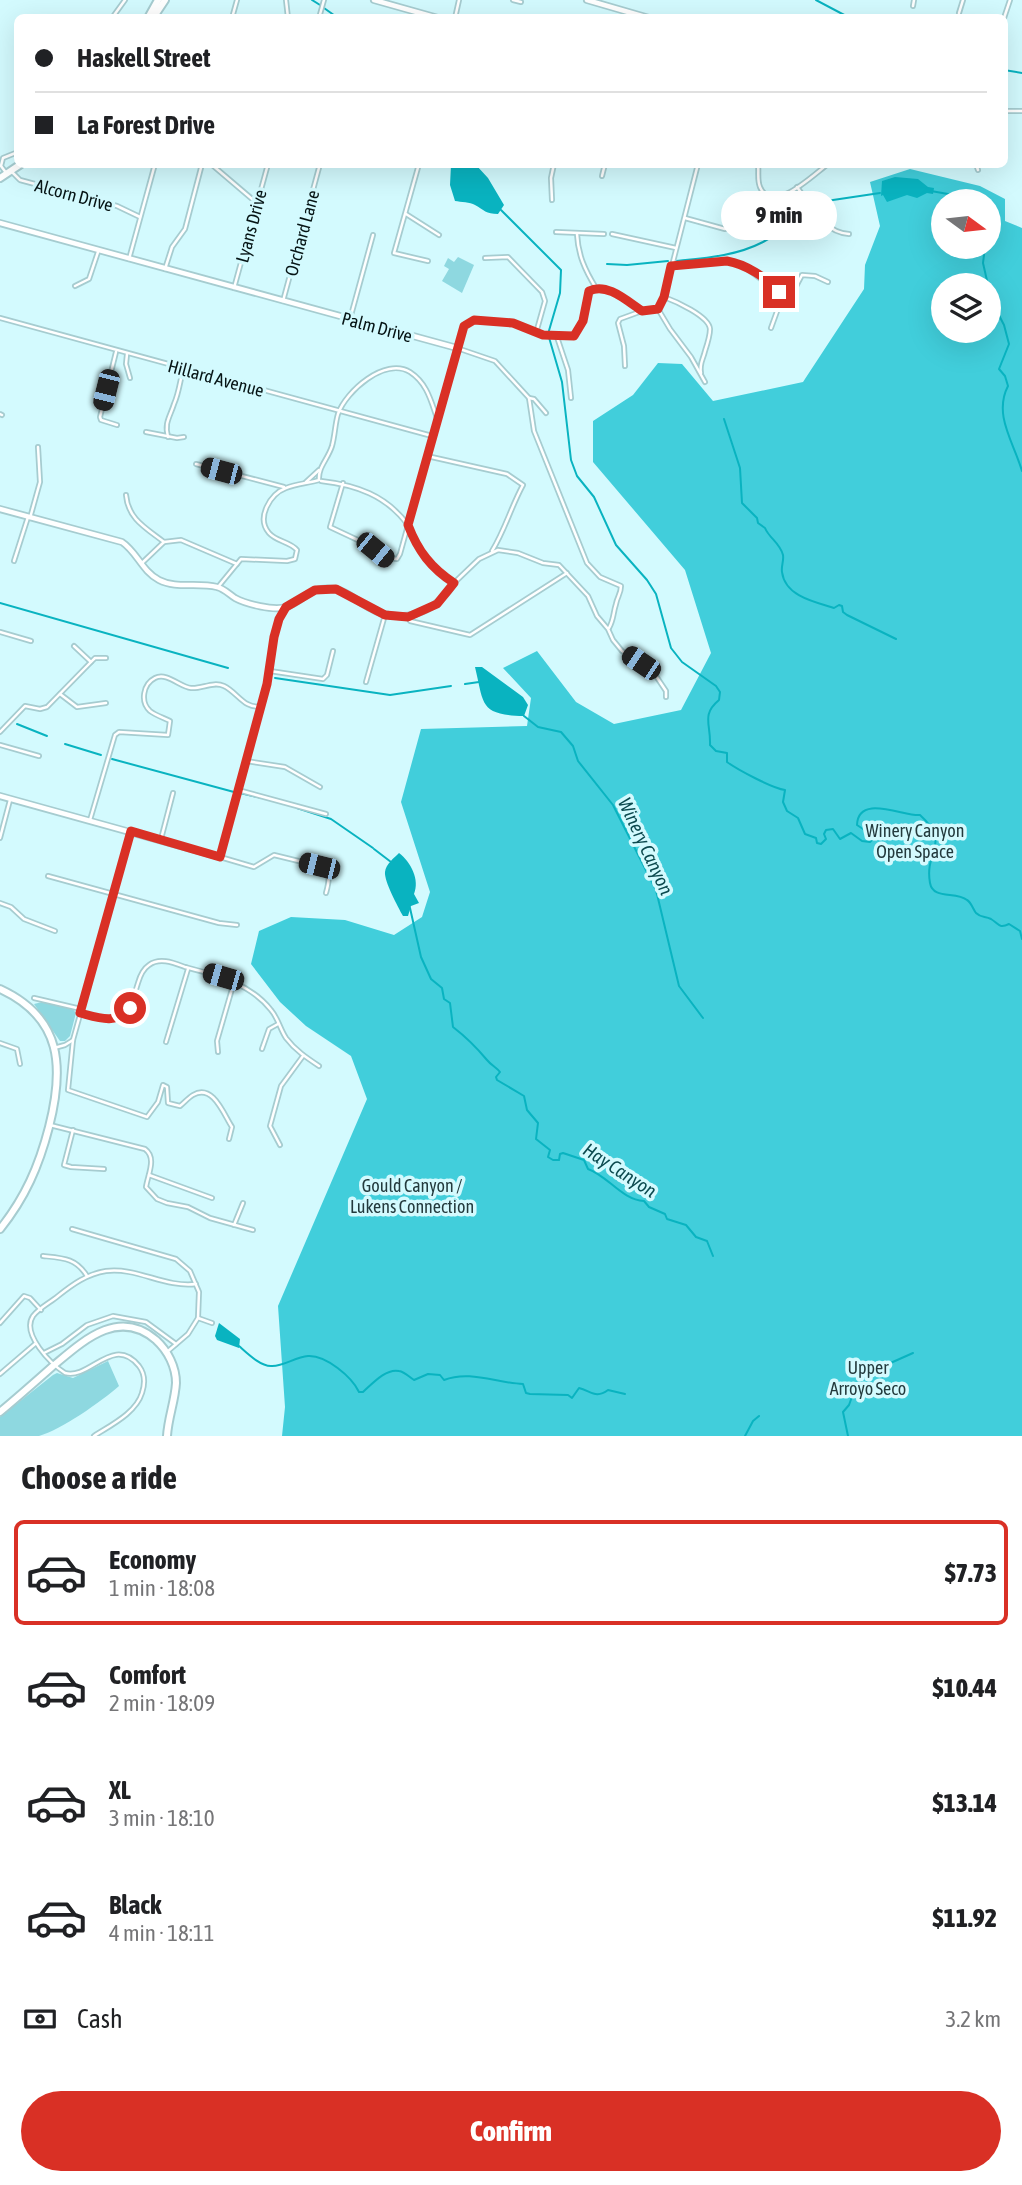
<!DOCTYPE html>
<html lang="en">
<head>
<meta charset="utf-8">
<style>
  :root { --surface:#fff; --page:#f6f6f6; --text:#202124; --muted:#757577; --line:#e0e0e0; --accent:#d93025 }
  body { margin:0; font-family:"Asap Condensed",sans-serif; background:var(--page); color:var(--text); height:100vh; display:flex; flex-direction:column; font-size:26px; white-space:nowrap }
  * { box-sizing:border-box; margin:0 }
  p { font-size:23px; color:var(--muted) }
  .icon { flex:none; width:38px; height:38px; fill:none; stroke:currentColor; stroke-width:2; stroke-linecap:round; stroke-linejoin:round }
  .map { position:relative; height:1436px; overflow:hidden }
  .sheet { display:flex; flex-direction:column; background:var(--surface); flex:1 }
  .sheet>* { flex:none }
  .guide { position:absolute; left:14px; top:14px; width:994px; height:154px; border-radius:10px; box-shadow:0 7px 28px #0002; display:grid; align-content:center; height:154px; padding:0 21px; background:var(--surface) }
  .needle { width:46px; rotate:105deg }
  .controls { position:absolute; left:931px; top:189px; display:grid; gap:14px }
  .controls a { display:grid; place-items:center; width:70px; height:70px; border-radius:50%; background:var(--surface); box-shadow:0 7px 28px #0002; font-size:35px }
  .end { position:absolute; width:32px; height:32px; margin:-16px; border:9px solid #d93025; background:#fff; box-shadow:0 0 0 4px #fff }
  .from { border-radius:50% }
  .bubble { position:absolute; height:49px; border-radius:24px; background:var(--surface); box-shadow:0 7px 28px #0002; font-size:23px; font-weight:800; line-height:49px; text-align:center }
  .car { position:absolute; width:21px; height:42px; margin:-21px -10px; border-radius:9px; box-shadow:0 0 5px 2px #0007; background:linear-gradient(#222 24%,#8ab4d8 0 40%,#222 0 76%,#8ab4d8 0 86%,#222 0) }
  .guide b { display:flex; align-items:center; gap:24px; height:66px; font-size:26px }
  .guide b+b { border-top:2px solid var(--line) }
  .guide i { width:18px; height:18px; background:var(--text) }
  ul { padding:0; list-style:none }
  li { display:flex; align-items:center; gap:21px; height:105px; margin:0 14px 10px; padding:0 7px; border:4px solid transparent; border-radius:10px }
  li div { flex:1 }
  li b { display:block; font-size:26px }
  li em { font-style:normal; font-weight:800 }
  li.current { border-color:var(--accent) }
  li>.icon { width:63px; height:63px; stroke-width:1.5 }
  h2 { padding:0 21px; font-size:32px; line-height:84px }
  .pay { display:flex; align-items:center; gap:18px; height:77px; padding:0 21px; font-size:26px }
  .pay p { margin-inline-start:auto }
  .action { display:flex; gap:14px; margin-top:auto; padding:14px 21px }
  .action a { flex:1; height:80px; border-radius:42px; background:var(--accent); color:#fff; font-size:28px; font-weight:800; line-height:80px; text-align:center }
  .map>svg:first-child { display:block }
  .green { fill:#8ed8e0 }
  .forest { fill:#41cedb; fill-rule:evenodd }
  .water { fill:#09b3c0 }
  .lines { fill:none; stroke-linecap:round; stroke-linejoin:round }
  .stream { stroke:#09b3c0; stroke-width:2 }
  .street-casing { stroke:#a6ccd0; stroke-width:6 }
  .secondary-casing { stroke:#a6ccd0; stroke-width:8 }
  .primary-casing { stroke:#a6ccd0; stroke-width:10 }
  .street { stroke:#fff; stroke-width:2.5 }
  .secondary { stroke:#fff; stroke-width:4.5 }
  .primary { stroke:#fff; stroke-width:6 }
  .route { stroke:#d93025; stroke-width:9 }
  .labels { text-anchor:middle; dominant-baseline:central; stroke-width:7; stroke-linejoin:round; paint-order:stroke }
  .street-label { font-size:18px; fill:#061415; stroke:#d3fafe }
  .park-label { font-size:18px; fill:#233a3d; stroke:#d3fafe }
  .water-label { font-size:19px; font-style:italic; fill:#0c4a4f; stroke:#d3fafe }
</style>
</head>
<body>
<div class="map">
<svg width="1022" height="1436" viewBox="0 0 1022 1436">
  <rect width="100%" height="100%" fill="#d3fafe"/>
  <g class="green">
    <path d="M458,257l16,8 -12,28 -20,-12 7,-12 -5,-3 4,-8 6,4z"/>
    <path d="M46,1001l26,7 4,5 -6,23 -5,5h-5l-26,-37z"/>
    <path d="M108,1361l11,25c-17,15 -58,44 -80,50 -11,0 -27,0 -39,0v-19l53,-42 4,-2 16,5z"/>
  </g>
  <path class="forest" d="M910,169l70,17 25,13v22l17,7v1208h-740l3,-29 -7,-101 89,-207 -16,-43 -45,-30 -26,-24 -29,-38 8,-33 32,-14 54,3 49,15 28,-18 8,-25 -29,-90 20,-73 106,-3 4,-28 -28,-30 34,-17 39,51 38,22 67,-14 30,-57 -26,-83 -92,-108v-41l40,-26 25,-32 24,1 31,37 90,-19 61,-93 1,-24 15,-39 -10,-44zM943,201h46v46h-46zM943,285h46v46h-46z"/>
  <g class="water">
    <path d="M451,165h25l12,13 16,27 -6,9c-12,0 -14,-4 -23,-9 -5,-3 -14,-3 -20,-4l-5,-16z"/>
    <path d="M895,177l23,2 10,8 6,1 -1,6 -6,-1 -10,5 -10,-3 -20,7 -4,-7 -2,1 1,-15z"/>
    <path d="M475,667h7l41,30 5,8 -4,11c-45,-1 -40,-12 -49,-49z"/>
    <path d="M399,853c12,9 21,27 15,41l5,9 -8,3 -3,10h-5c-5,-9 -19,-35 -18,-44 1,-8 9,-14 14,-19z"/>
    <path d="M219,1323l21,16 -1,9 -22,-8 -2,-4z"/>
  </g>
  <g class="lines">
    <g class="stream">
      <path d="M312,0l8,5"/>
      <path d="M816,0l34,18"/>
      <path d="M324,8l14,10"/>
      <path d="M1004,70l18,3"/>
      <path d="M931,191l17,3 6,7"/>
      <path d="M816,206l17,-6 47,-7"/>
      <path d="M501,210l60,60 -1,23 -12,41 14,48 9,78 6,16 17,21 22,48 31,35 9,14 15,54 11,14 34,24 4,6 -1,8c-18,15 -8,24 -9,45l6,6 11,2v9c11,8 45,26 58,28l-2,12 4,9 11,7 7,16 11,4 1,5 4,1 5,-5 -2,-5 2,-4 7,-1 7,10 11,-6 11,8 8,1 2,-2v-5l-15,-10c1,-32 48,-8 63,-10 32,29 4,35 10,68 3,17 26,8 37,17 4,2 6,9 9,13 5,5 9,3 15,6 8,5 8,10 18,5l11,7 2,8"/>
      <path d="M985,247l-2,16 5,22"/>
      <path d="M676,261c30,-3 60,-5 87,-19 17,-9 31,-21 46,-32"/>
      <path d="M607,264l20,1 41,-4"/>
      <path d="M989,296l15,29 5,19 -10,25 6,7 3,10c-15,29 6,57 14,85"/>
      <path d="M724,419l16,49 2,35 15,15 1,5 7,5c4,10 15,15 18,27 1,6 -2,11 -1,17 3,24 32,30 52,36l5,-3 3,1 1,6 4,3 49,24"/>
      <path d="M0,603l228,65"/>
      <path d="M275,678l115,17 61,-9"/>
      <path d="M465,684l14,-2"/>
      <path d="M524,716l14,11 23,5 12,14 5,15 35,44 43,85 23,96 24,32"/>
      <path d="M17,724l30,12"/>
      <path d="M65,744l36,11"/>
      <path d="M112,759l122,33"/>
      <path d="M240,793l22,5"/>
      <path d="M297,808l34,11 42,29"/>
      <path d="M374,849l17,13"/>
      <path d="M410,908l11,49 10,22 11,9 2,11 6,4 3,24c13,10 24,21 34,33 4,5 9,7 13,12l-4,5 1,3 27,16 3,14 11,13 -2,16 14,11 -2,7 5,3h6l1,-6 3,-1 21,7 4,9c20,7 34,31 56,32l5,6 16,7 2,5 19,6 10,12 11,4 6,15"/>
      <path d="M239,1346c8,7 21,20 32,20 12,1 24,-9 37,-10 18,-1 44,21 51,36h4c9,-8 23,-24 36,-21 6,1 10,6 15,9l14,-6 12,1 4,5c26,-10 52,3 79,4l3,9 4,1 38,1 4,3 7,-10c12,3 17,11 29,2l17,4"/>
      <path d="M745,1436l8,-15 6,-5"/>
      <path d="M848,1436l-5,-24 6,-7 10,-28 54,-24"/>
    </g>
    <g class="street-casing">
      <g id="street">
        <path d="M286,0l2,18"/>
        <path d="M513,0l8,2"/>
        <path d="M913,6l1,-6"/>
        <path d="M959,13l4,-13"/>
        <path d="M112,18l13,-18"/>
        <path d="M232,18l5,-18"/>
        <path d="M319,18l5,-18"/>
        <path d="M455,18l4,-18"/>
        <path d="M1004,18l6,-18"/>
        <path d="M1004,111h18"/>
        <path d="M211,164l47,40"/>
        <path d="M419,164l-25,89 34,8"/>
        <path d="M758,164c1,8 -1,16 2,23 12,29 53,-12 68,-23"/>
        <path d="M976,164l2,6"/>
        <path d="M11,171l9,9 97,26 23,11"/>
        <path d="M7,174l-6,-8 2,-8 15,-6"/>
        <path d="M602,176l3,-12"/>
        <path d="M797,187c14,19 27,46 52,47"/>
        <path d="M552,200l-1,-22 3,-14"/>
        <path d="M406,214l33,21"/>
        <path d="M685,218l40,11"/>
        <path d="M556,232l48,2"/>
        <path d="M577,234c1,21 8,36 19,54"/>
        <path d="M612,234l64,14"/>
        <path d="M485,258l23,-1 34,35 3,9 -9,32"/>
        <path d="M129,259l26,-95"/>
        <path d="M671,266l56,-5 7,1 15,8 30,23 1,10 -9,25"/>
        <path d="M165,269l7,-22 13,-18 17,-65"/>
        <path d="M75,286l14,-7 9,-27"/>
        <path d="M234,288l34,-124"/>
        <path d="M664,297c11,4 45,19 46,32 0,7 -3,16 -5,22 -2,9 -6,13 -4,22"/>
        <path d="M780,298l5,1 7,-5 10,-19 13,1 13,6"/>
        <path d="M283,301l37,-137"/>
        <path d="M658,309l-16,2c-15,-9 -35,-29 -53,-20l-6,30 -9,15 -31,-1 -29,-12 -40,-3 -10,6 -56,199c10,26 23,43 46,58l25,-24 19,-9 20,3 25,10 16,2 29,31 9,20 11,13 5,11 9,11 32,22 12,18v6"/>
        <path d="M658,309l6,-12 34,-133"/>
        <path d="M658,309l12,20 21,28 14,25"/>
        <path d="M0,318l432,118"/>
        <path d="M350,319l23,-84"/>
        <path d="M557,337l11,33 3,28"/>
        <path d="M457,348l38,13 34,37 5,33 53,132 13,14 21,9c0,8 -4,11 -5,18 -3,9 -2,15 -7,24"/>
        <path d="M116,352l-16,65 1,3 16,5"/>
        <path d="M127,354l-1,10 4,14"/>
        <path d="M625,366l-1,-20 -6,-23 2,-4 22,-8"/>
        <path d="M529,398l5,1 12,14"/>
        <path d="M0,414l2,1"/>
        <path d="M146,432l31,6 7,-1"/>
        <path d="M168,437c-4,-14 2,-20 6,-33 5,-11 6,-23 9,-34"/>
        <path d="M427,456l80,18 16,11c-12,22 -18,45 -31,66"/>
        <path d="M196,464l88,23"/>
        <path d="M321,481c35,4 65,14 87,44l-8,29 -3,5 -11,-1 -24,-16 -32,-15 13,-44"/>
        <path d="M306,482l13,-12"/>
        <path d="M126,495c2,24 20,33 38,47"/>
        <path d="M30,518l10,-36 -2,-35"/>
        <path d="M14,561l14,-44"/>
        <path d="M142,563l22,-21 17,-2 56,24"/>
        <path d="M218,587l23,-28 46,2 8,-2 2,-9c-8,-9 -20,-8 -28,-17 -13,-15 1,-39 17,-45 10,-4 23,-5 33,-8 -1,-13 9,-21 13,-34 3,-11 3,-22 6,-32 8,-23 47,-57 72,-42 17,11 21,29 27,46"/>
        <path d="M285,609c-14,23 -11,49 -18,74 -14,58 -31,116 -47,174l34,10 20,-12 45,11c13,6 10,16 7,27"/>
        <path d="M408,617l2,4 60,14 97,-62"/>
        <path d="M0,632l31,9"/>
        <path d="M74,646l17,16"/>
        <path d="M270,671l53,8 4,-4 6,-24"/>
        <path d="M366,682l19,-67"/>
        <path d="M60,694l17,13 29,-4"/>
        <path d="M0,732l25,-26 15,3 7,-2 44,-45 4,-4h11"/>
        <path d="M0,745l39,11"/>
        <path d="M246,761l39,6 35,20"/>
        <path d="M238,790l88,24"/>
        <path d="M90,820l25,-85 4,-3 49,3 2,-14c-6,-3 -15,-6 -20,-10 -10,-9 -7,-27 5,-33 12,-6 25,9 36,10 11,1 22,-7 33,-2 13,6 21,24 37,20"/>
        <path d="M131,831l-58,209 -5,50 79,27 11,-15 5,-17 4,2 1,16 12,3c4,-3 8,-8 13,-11 20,-12 31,20 39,32l-3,12"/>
        <path d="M0,838l10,-38"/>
        <path d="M161,839l12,-46"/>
        <path d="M48,876l171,47 18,2"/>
        <path d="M0,903l11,4 13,12 31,12"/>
        <path d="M34,998l47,11"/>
        <path d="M80,1013c40,11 46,10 58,-30 2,-7 5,-14 11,-18 11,-8 25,-2 36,2 31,8 65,16 86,43 7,8 9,19 15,28 9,12 21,20 33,28"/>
        <path d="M166,1042l22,-73"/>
        <path d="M0,1043l17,6 3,15"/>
        <path d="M54,1048l11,-3 8,-5"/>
        <path d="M262,1049l7,-20 9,-5"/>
        <path d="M218,1052l-1,-11 17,-59"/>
        <path d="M50,1125l95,24c12,9 3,25 1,38l11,12 10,4 21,4 22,11 43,12"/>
        <path d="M73,1130l-9,35 7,2 33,2"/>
        <path d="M280,1145l-10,-19 11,-40 22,-30"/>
        <path d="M149,1175l63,23"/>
        <path d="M234,1225l9,-22"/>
        <path d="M72,1229l104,30 14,12 9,21 -1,26 -10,16 -21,18"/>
        <path d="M43,1256c20,2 33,2 44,20"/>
        <path d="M198,1318l14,5"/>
        <path d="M0,1323l24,-27 6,2 11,12"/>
        <path d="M44,1353l18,-9 25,-19 26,-9 33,6 30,22"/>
        <path d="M0,1374l35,-30"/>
        <path d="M94,1436c17,-11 42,-23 48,-43 3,-9 3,-19 -3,-27 -26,-32 -49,14 -74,7 -14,-9 -44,-39 -32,-57 6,-8 18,-14 25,-20 15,-12 29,-22 48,-25 31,-4 59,17 90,13"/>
      </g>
    </g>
    <g class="secondary-casing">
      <g id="secondary">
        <path d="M374,0l64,18"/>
        <path d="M587,0l62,18"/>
        <path d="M0,223l457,125"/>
        <path d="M0,509l122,33c15,10 20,29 37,38 17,9 39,2 58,7 6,1 12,7 18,11 11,6 39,13 51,9 19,-6 23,-22 49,-18 12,2 22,12 33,18 32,19 67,7 86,-24"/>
        <path d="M0,796l220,61"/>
      </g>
    </g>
    <g class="primary-casing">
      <g id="primary">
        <path d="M148,18l10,-18"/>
        <path d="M153,18l12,-18"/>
        <path d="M0,178l21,-14"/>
        <path d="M0,989c63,29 64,79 49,138 -10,39 -24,71 -49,102"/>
        <path d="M0,1412c18,-15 35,-30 53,-46 29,-24 65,-59 103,-26 12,11 20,27 20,43 -1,18 -8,35 -9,53"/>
      </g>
    </g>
    <use href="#street" class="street"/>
    <use href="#secondary" class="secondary"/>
    <use href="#primary" class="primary"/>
  </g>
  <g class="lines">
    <path class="route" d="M130,1008c-14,17 -31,10 -50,5l51,-182 89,26 47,-173 7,-47 5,-18 7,-12 29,-17 21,-1 49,26 23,2 29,-13 17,-21c-23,-15 -36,-32 -46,-58l56,-199 10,-6 39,3 30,12 31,1 9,-15 6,-30c18,-9 38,10 53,20l16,-2 6,-12 7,-31 56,-5c18,3 41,17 52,31"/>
  </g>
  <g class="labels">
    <g class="street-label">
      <text transform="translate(74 195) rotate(15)">Alcorn Drive</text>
      <text transform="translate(251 226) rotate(-75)">Lyans Drive</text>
      <text transform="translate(302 233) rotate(-75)">Orchard Lane</text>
      <text transform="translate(377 327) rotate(15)">Palm Drive</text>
      <text transform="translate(216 378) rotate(15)">Hillard Avenue</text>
    </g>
    <g class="park-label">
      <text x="915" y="830">Winery Canyon<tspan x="915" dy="21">Open Space</tspan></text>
      <text x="412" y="1185">Gould Canyon /<tspan x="412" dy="21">Lukens Connection</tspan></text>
      <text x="868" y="1367">Upper<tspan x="868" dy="21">Arroyo Seco</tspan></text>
    </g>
    <g class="water-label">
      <text transform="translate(646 846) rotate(65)">Winery Canyon</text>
      <text transform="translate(620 1170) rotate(33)">Hay Canyon</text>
    </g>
  </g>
</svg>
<div class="controls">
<a><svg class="needle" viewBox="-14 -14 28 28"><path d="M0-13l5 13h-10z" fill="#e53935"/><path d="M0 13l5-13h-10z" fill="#757577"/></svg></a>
<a><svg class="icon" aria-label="layers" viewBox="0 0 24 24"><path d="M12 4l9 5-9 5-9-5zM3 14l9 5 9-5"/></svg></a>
</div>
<i class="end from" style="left:130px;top:1008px"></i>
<i class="end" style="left:779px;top:292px"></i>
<div class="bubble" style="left:721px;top:191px;width:116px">9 min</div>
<i class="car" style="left:106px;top:390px;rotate:194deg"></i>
<i class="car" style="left:221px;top:471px;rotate:285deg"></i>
<i class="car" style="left:375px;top:550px;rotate:129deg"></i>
<i class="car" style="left:641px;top:663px;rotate:304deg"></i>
<i class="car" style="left:319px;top:866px;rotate:284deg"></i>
<i class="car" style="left:223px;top:977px;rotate:286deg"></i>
<div class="guide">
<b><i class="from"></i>Haskell Street</b>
<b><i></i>La Forest Drive</b>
</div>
</div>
<section class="sheet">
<h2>Choose a ride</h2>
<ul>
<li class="current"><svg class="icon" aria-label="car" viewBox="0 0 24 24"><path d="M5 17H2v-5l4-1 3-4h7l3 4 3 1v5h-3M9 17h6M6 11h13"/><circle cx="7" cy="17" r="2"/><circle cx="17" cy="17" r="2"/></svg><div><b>Economy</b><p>1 min · 18:08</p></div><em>$7.73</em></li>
<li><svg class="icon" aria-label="car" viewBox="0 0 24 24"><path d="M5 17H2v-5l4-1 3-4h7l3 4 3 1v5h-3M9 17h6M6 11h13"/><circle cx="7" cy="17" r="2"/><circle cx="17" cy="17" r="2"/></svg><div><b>Comfort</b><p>2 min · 18:09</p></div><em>$10.44</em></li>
<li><svg class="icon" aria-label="car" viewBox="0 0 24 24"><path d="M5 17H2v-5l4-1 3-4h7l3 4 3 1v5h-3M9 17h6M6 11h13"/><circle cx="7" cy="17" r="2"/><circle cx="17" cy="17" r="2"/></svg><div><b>XL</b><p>3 min · 18:10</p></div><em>$13.14</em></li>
<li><svg class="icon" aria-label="car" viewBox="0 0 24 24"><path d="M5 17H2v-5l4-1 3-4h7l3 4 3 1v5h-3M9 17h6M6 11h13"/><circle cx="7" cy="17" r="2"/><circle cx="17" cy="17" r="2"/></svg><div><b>Black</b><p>4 min · 18:11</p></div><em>$11.92</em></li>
</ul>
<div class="pay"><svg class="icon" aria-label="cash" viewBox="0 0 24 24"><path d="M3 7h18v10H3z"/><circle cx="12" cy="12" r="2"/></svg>Cash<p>3.2 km</p></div>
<div class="action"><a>Confirm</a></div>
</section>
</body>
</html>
